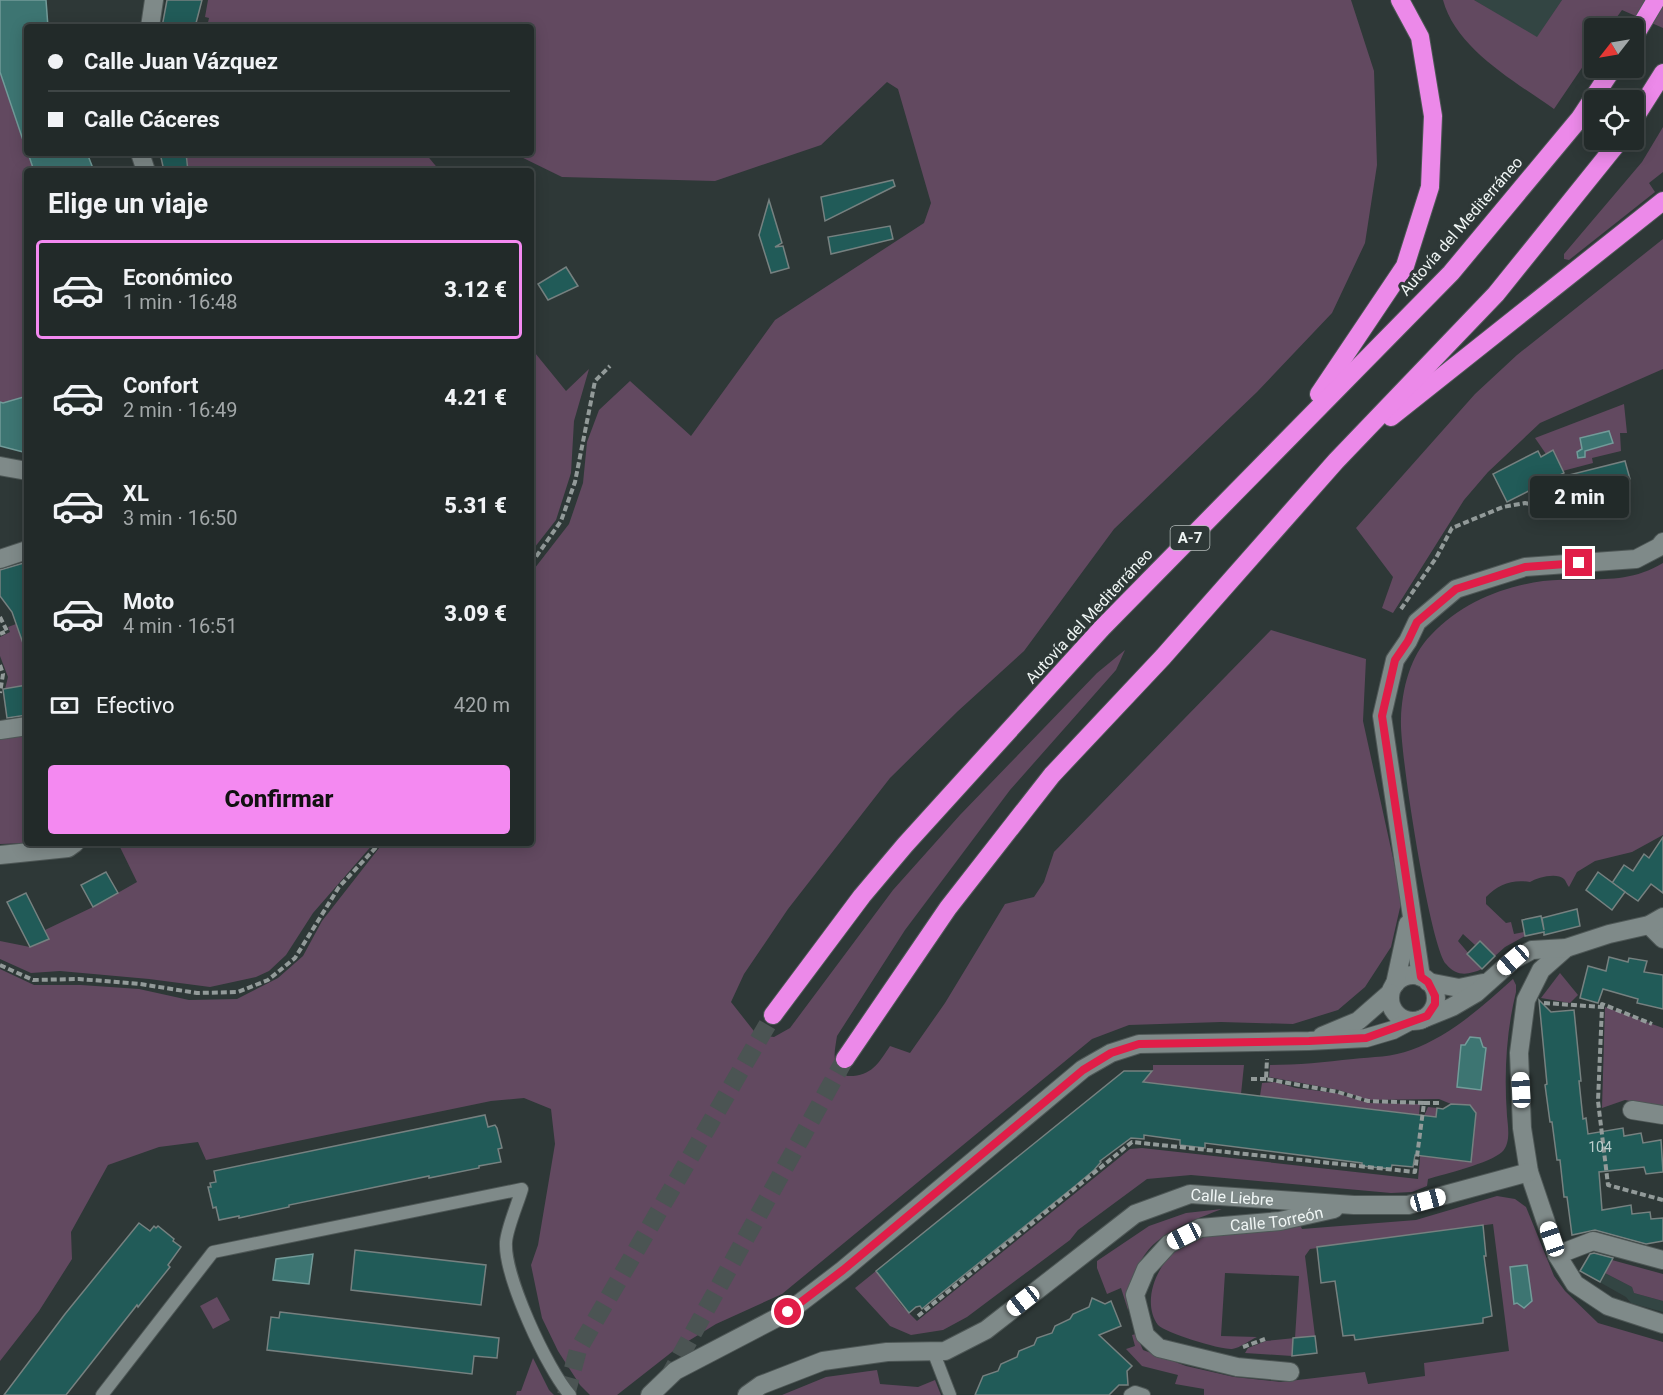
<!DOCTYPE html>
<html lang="es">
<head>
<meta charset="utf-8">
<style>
  :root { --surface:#222a29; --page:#2a3231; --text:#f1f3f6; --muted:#a2a7a8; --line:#3f4646; --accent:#f489f1 }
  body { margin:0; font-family:Roboto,sans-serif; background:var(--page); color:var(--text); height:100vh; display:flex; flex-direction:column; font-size:22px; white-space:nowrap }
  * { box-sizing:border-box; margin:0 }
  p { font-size:20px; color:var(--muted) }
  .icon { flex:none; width:33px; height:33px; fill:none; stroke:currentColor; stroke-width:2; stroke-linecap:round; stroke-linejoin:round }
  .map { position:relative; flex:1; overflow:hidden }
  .details { position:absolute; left:24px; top:168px; width:510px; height:678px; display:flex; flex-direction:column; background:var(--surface); border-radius:6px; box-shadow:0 3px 15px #0003,0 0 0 2px var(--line) }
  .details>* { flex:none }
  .guide { position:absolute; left:24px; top:24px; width:510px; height:132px; border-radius:6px; box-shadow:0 3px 15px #0003,0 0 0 2px var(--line); display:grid; align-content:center; height:132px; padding:0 24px; background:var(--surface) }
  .needle { width:39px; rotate:239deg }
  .buttons { position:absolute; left:1584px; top:18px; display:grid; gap:12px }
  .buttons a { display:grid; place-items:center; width:60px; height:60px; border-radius:6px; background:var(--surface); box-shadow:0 3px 15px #0003,0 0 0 2px var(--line); font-size:30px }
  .end { position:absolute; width:27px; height:27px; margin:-14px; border:8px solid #e11d48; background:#fff; box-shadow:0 0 0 3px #fff }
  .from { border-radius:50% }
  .bubble { position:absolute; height:42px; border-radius:6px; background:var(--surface); box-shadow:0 3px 15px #0003,0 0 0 2px var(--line); font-size:20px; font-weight:800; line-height:42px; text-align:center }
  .car { position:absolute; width:18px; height:36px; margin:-18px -9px; border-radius:8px; box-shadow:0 0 4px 2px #0007; background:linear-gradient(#fff 24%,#345 0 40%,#fff 0 76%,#345 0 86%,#fff 0) }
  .guide b { display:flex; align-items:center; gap:21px; height:57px; font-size:22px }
  .guide b+b { border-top:2px solid var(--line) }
  .guide i { width:15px; height:15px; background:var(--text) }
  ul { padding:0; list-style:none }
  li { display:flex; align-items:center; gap:18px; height:99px; margin:0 12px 9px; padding:0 12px; border:3px solid transparent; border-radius:6px }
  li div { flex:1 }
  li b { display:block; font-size:22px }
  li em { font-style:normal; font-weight:800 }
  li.current { border-color:var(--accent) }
  li>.icon { width:54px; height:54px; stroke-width:1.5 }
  h2 { padding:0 24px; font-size:27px; line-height:72px }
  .pay { display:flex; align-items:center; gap:15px; height:66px; padding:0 24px; font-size:22px }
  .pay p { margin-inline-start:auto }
  .button { display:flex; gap:12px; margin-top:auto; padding:12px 24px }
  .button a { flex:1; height:69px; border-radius:6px; background:var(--accent); color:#111; font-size:24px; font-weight:800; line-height:69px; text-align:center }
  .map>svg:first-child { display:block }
  .built { fill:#334543 }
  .green { fill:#624960 }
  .water { fill:#3d7572; stroke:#729b99; stroke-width:1.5 }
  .building { fill:#215b58; stroke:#768180; stroke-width:1.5 }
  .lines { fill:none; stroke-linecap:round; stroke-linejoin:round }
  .highway-tunnel { stroke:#4b5453; stroke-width:18; stroke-dasharray:18 9; stroke-linecap:butt }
  .lane-casing { stroke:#4e5756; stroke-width:14 }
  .street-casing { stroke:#4e5756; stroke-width:20 }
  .highway-casing { stroke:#4e5756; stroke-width:20 }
  .path { stroke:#929a99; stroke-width:4; stroke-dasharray:6 3; stroke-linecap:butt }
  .lane { stroke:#7f8a89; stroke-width:12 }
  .street { stroke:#7f8a89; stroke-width:18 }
  .highway { stroke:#ec89e9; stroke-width:18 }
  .route { stroke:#e11d48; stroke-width:8 }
  .labels { text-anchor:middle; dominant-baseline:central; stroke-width:6; stroke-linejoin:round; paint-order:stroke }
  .number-label { font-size:14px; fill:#bccecd }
  .shield { fill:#2e3837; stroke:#b5bcbb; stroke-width:1.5 }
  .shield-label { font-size:15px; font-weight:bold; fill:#eff5f4 }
  .street-label { font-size:16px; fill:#eff5f4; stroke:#2e3837 }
</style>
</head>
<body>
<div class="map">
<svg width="1663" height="1395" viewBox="0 0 1663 1395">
  <rect width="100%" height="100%" fill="#2e3837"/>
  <g class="built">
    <path d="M1474,0h88l-25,38z"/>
    <path d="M1590,1254l19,11 -4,8 27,14 2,6 29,8v11l-32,-9 -5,-6 -46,-26z"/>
  </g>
  <g class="green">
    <path d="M208,0h1143l23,71 3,94 -12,78 -33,70 -75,79 -143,137 -90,122 -66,60 -68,67 -102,131 -44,65 -13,28 26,33 17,2 16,-9 103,-138 67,-75 137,-142 28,-23 -9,20 -106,120 -105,140 -68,106c-3,20 -6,26 10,40 24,1 31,-12 43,-30l20,7 35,-50 60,-99 29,-7 10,-15 10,-30 217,-222 95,29 -3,62 39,178 -11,48 -26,40 -27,23 -45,14 -72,-2 -92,3 -37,14 -310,255 -66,30 -39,24 -60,47h-27l-10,-10 -22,-34 -16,-33 -11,-53 7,-20 17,-101 -4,-35 -27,-11 -33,3 -285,59 -8,-18 -39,5 -51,18 -37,67 1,27 -33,52 -39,50v-392l34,16h47l58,4 50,11 48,-1 41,-21 25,-22 19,-35 61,-78h148v-270l38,-49 14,-41 4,-41 12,-32 31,-29 61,55 84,-116 149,-97 7,-20 -33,-114 -11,-7 -66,63 -106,36 -153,-4 -49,-24h18v-126h-324l2,-9 -4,-1z"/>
    <path d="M1443,0h31l63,37 25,-37h101v28l-41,-18 -13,18h-15v22l-40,59c-38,-27 -98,-60 -111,-109z"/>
    <path d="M0,72l34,99h-7v225l-24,7 -3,-1z"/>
    <path d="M1663,127v45l-14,11 6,9 -86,68 -5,-1v-5l78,-92z"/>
    <path d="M186,153h239l15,18h-252z"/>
    <path d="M1663,239v130l-123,54 -52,49 -24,28 -71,113 -11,-5 11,-31 -37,-49 119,-134 42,-39z"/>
    <path d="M531,348l35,43 23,-22 -15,52 -3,52 -15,47 -25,32z"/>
    <path d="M1624,404l3,29h-7l1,18 -29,7 1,5 -38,10 -2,-23 -7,4 -11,-16z"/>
    <path d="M1663,563v272l-31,17 -37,9 -18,11 -8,15c-2,-2 -3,-6 -5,-8 -8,-7 -27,-1 -34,3 -17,-3 -32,2 -44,15v7l20,19 5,-1 3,12 10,-2 1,4 -20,11 -10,9 -15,-14 -5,3 -12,-11 -5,7 24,28c-14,6 -25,8 -36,-5 -16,-18 -47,-215 -45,-245 1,-30 9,-63 30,-84 30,-32 70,-48 112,-54 44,-5 80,6 120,-18z"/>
    <path d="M27,620v65l-22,4 3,-12 -8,-21v-19l10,-5 -2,-5z"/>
    <path d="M27,733v110l-27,1v-107z"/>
    <path d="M118,843h256l-61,70 -27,42 -17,16 -13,6 -46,10 -61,-8 -89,-8 -29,2 -31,-14v-18l30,6 19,-8 -4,-9 48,-23 44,-25z"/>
    <path d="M1560,973l18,22 -8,8 -29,-5z"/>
    <path d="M1513,979l3,6v7c-10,40 -12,83 -9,124 1,11 4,27 -5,36 -12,11 -57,22 -74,27l-1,7 -15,6 -21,1 -200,-18 -44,4 -69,51 -8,10 -103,77 -24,13 -32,5 -21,-9 -35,-38 21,-17 26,35 15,15 213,-172 12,-1 276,31 6,-63 4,-9 9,1 -6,49 40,5 5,-49 -6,-8 -19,-1 -12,-5 -71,1 -29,-10 -70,-13 1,-12c28,0 55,-3 83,-6 19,-2 40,-2 58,-9 39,-14 72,-44 102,-71z"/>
    <path d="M1605,1007l58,21v80l-38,-8 -23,8z"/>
    <path d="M1153,1065h91l-3,29 -98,-12 10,-12z"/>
    <path d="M1275,1082l21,6 40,5 32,10 52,1 -1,11 -159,-19 2,-13z"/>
    <path d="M1497,1196l18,3 11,8 28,69 11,15 33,32 65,19v53h-459v-6l-29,-5 3,-9 -36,-9 -16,-17 9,-3 -3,-11 4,-1 7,16 43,16 48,11 47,5 84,-10 3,12 57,-8 -1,-13 85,-12 -16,-127 -183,25 -5,7 10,80 -22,13 -1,7 -47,-3 3,-5 18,-7 29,-3 4,-62 -74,-3 -4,63 36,1c-7,3 -17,11 -25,12 -10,1 -67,-16 -74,-24 -19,-26 3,-70 29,-82 34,-15 76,-14 113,-18l2,4 114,-9z"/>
    <path d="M1222,1209c-57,22 -89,34 -94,101l-7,-22 -14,6 -10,-26v-7l52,-35 37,-13z"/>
    <path d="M1590,1254l73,20v27l-29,-8 -2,-6 -27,-14 4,-8z"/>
    <path d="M217,1297l13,23 -17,9 -13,-23z"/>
    <path d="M533,1358l16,32 5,5h-38l1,-4h4z"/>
    <path d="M877,1370l3,14 38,3 17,-7 6,15h-159l44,-18z"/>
  </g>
  <g class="water">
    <path d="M0,0h46l2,27h-21v125l-27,-80z"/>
    <path d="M28,153h59l7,18h-60z"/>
    <path d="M27,396v57l-27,-7v-44l3,1z"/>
    <path d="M1609,431l4,12 -28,8v6l-7,1 -1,-6 5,-3 -2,-11z"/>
    <path d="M1470,1037l10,1 3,9 3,1 -5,42 -24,-3 4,-42h4z"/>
    <path d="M313,1254l-4,30 -36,-4 3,-21z"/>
    <path d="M1527,1265l5,36 -8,7 -7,-5 -3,1 -4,-37z"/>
  </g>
  <g class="building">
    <path d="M167,0h35l-7,27h-33z"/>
    <path d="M160,153h26l2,18h-24z"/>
    <path d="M893,180l2,6 -70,35 -4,-24z"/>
    <path d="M769,200l13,43 -7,4 8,-1 6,22 -18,5 -12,-38z"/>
    <path d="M890,226l3,13 -62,15 -3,-17z"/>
    <path d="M566,267l12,19 -30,14 -10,-16z"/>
    <path d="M1553,450l11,23 -57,29 -14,-28 45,-23 3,6z"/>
    <path d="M1625,461l5,18 -14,4 2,7 -29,7 -2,-7 -21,6 -5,-19z"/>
    <path d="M27,562v87h-2l-13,-37 -12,-16v-26z"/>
    <path d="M27,685v30l-20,3 -4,-29z"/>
    <path d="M1663,837v56l-12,-9 -13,17 -26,-18 12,-18 9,6 11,-17 5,4z"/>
    <path d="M106,872l12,21 -25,14 -12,-22z"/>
    <path d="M1598,872l27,20 -13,18 -26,-20z"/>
    <path d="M26,893l23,46 -19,8 -23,-45z"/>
    <path d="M1577,909l3,17 -36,9v-3l-19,4 -3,-16 19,-4 3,14 -2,-12z"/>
    <path d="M1480,941l15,15 -13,13 -15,-15z"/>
    <path d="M1609,957l19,5 1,-4 18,3 -3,11 19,3v34l-26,-6 1,-4 -35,-10 -5,14 -18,-5 8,-32 18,5z"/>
    <path d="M1539,1000l12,12 23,-2 7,71h-2l4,38 3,-1 2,16 35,-6 1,8 17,-3 2,10 18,-3 2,32 -17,2 -2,-7 -45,5 3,38 29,-5 1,9 18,-2 1,7 12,-1v23l-17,3 -51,-14 -23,5 -5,-38h-3l-4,-37h-3l-5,-38h-2l-5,-37 2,-1z"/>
    <path d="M1124,1071h28l-9,11 293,35 1,-9 6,1 8,-5 19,1 6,8 -5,49 -56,-7 -2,12 -21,-2 -1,4 -29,-3v-3l-157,-20v5l-25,-3v-5l-36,-5v4l-13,-1 -31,23 1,1 -7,8 -19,16 -146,117 -7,6 -2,-3 -4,1 -7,6 -33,-42z"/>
    <path d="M485,1115l3,12 7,-2 2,3 5,20 -4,1 3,13 -22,4v2l-50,10v-2l-140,29v2l-50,11v-2l-20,4 -3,-13 -3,1 -5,-21h3l-1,-4 6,-1 -2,-11z"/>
    <path d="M139,1223l11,8 4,-5 2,2 2,-2 16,13 -1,2 8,6 -13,18 2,2 -32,40 -1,-2 -71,90h-62l61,-81z"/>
    <path d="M1483,1225l3,31h-2l8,60 -9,2v5l-128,17 -1,-5 -11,1 -8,-55 -14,2 -4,-36z"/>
    <path d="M355,1250l131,15 -5,40 -130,-15z"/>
    <path d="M1594,1253l19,5 -13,24 -20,-11 10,-17z"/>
    <path d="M1092,1298l13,6 6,-3 10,25 -22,9 33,31 -5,5 1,14h-9l-10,10h-134l8,-19 15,-5 3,-7 16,-7 2,-6 15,-6 3,-7 15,-5 3,-7 15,-7 3,-5 16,-7z"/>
    <path d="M280,1312l219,26 -2,20 -23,-2 -2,18 -205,-24 4,-33 8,1z"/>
    <path d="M1315,1336l2,17 -25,3 1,-18z"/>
  </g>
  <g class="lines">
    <g class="highway-tunnel">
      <path d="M667,1380l178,-321"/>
      <path d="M566,1395l12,-45 195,-335"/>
    </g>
    <g class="lane-casing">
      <g id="lane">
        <path d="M933,1351l17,44"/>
        <path d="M102,1395l111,-143 309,-63c-4,14 -15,39 -16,53 -2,34 41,127 64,153"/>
        <path d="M1130,1395l5,-3 9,3"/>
      </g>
    </g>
    <g class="street-casing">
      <g id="street">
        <path d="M150,27l4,-27"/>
        <path d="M140,153l6,18"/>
        <path d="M0,466l27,5"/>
        <path d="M0,559l27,-9"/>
        <path d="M0,730l27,-4"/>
        <path d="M0,855l68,-7 7,-5"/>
        <path d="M1649,925l14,14"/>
        <path d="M1566,948l-25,22 -15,30 -7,53 3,75 7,44 28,83 18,29 33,22 55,18"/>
        <circle cx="1413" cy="998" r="23"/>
        <path d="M1421,977l-39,-261 13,-56 13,-19 9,-19 39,-33 69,-22 111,-8 23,-12 4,-5"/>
        <path d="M1428,982l31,6 24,-5"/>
        <path d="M1395,984l13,-60"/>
        <path d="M1420,1020l32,-13 24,-14 37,-33 19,-10 34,-2 43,-14 40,-9 14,-8"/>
        <path d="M1322,1036l36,-15 32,-28"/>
        <path d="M1632,1110l31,5"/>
        <path d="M1557,1255l36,-14 70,19"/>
        <path id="s1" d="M1290,1372l-53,-5 -78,-19 -14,-13 -10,-40 11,-26 23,-25 31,-16 80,-7 54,-12"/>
        <path d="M650,1395l25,-24 113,-59 55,-42 240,-201 28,-16 28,-9 170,-3 57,-3 27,-8 17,-9"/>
        <path id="s2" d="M747,1395l14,-10 62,-24 64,-9 58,-1 41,-21 149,-116 55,-20 164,11h54l121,-33"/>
      </g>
    </g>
    <g class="highway-casing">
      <g id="highway">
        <path d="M1634,37l22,-37"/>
        <path d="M1634,119l29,-46"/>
        <path d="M1319,394l86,-128 25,-79 3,-71 -13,-79 -20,-37"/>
        <path d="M1391,417l272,-216"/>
        <path d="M773,1015l89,-119 43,-51 197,-217 349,-355 129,-155 33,-50"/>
        <path d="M845,1059l103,-151 104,-133 111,-118 173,-196 160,-167 124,-154"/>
      </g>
    </g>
    <g class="path">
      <path d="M531,564l30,-43 14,-39 20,-101 15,-15"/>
      <path d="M1401,609l35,-51 16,-30 51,-21 22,-4 28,6"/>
      <path d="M0,617l7,14 -7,3"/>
      <path d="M0,665l3,9 -3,19"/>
      <path d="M0,965l33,15 46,-1 61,5 57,9 41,-1 30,-12 27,-22 44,-71 41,-44"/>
      <path d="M1544,1003l58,4 -4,94 10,84 55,15"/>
      <path d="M1602,1007v-3l50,20"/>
      <path d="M1251,1079h15"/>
      <path d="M1424,1103h15"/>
      <path d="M918,1316l214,-174 283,30 9,-69 -56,-2 -30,-9 -72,-13 1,-20"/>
      <path d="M1243,1347l22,-8"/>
    </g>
    <use href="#lane" class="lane"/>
    <use href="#street" class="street"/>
    <use href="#highway" class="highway"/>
  </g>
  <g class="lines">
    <path class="route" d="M788,1312l55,-42 240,-200 28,-17 28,-9 170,-3 57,-3 61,-22 8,-12v-8l-7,-14 -7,-5 -39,-261 13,-56 13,-19 9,-19 39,-33 69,-22 54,-4"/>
  </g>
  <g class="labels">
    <g class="number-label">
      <text x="1600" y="1147">104</text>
    </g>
    <rect class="shield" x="1170.5" y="526" width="39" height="24" rx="4.5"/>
    <g class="shield-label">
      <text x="1190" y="538">A-7</text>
    </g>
    <g class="street-label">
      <text transform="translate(1461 226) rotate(-49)">Autovía del Mediterráneo</text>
      <text transform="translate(1089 616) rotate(-47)">Autovía del Mediterráneo</text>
      <text stroke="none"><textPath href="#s2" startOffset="542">Calle Liebre</textPath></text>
      <text stroke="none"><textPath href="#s1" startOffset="368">Calle Torreón</textPath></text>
    </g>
  </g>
</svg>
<div class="buttons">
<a><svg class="needle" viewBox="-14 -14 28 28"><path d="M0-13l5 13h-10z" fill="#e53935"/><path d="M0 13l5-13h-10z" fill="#a2a7a8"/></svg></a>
<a><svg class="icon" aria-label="locate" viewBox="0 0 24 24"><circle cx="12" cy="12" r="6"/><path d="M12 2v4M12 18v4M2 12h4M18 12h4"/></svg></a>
</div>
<i class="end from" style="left:788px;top:1312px"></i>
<i class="end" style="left:1579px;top:563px"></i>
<div class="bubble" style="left:1530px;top:476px;width:99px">2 min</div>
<i class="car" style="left:1513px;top:960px;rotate:229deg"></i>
<i class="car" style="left:1521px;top:1090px;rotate:357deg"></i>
<i class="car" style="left:1428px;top:1200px;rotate:75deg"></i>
<i class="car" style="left:1184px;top:1236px;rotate:243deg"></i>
<i class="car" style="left:1552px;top:1239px;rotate:341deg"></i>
<i class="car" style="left:1023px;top:1301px;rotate:232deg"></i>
<div class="guide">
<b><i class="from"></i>Calle Juan Vázquez</b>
<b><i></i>Calle Cáceres</b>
</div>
<section class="details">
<h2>Elige un viaje</h2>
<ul>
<li class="current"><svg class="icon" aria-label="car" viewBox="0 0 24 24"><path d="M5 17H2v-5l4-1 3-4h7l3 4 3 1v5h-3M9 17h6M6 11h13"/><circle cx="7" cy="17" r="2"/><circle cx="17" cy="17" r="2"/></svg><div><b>Económico</b><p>1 min · 16:48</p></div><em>3.12 €</em></li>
<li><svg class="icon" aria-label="car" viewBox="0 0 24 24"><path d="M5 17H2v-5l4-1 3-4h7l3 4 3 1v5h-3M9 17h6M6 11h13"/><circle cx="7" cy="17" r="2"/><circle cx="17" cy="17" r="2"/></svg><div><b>Confort</b><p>2 min · 16:49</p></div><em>4.21 €</em></li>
<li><svg class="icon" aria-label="car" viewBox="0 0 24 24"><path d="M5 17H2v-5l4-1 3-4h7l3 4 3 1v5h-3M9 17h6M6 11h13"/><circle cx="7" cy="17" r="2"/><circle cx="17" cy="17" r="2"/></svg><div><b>XL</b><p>3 min · 16:50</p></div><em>5.31 €</em></li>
<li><svg class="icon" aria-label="car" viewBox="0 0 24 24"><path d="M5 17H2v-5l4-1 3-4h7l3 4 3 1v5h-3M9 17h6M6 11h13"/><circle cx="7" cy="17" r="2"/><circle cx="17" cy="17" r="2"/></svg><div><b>Moto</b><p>4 min · 16:51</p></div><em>3.09 €</em></li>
</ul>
<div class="pay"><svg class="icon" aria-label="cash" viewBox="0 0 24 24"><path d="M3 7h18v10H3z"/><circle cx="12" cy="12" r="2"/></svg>Efectivo<p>420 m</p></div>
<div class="button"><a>Confirmar</a></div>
</section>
</div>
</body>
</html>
